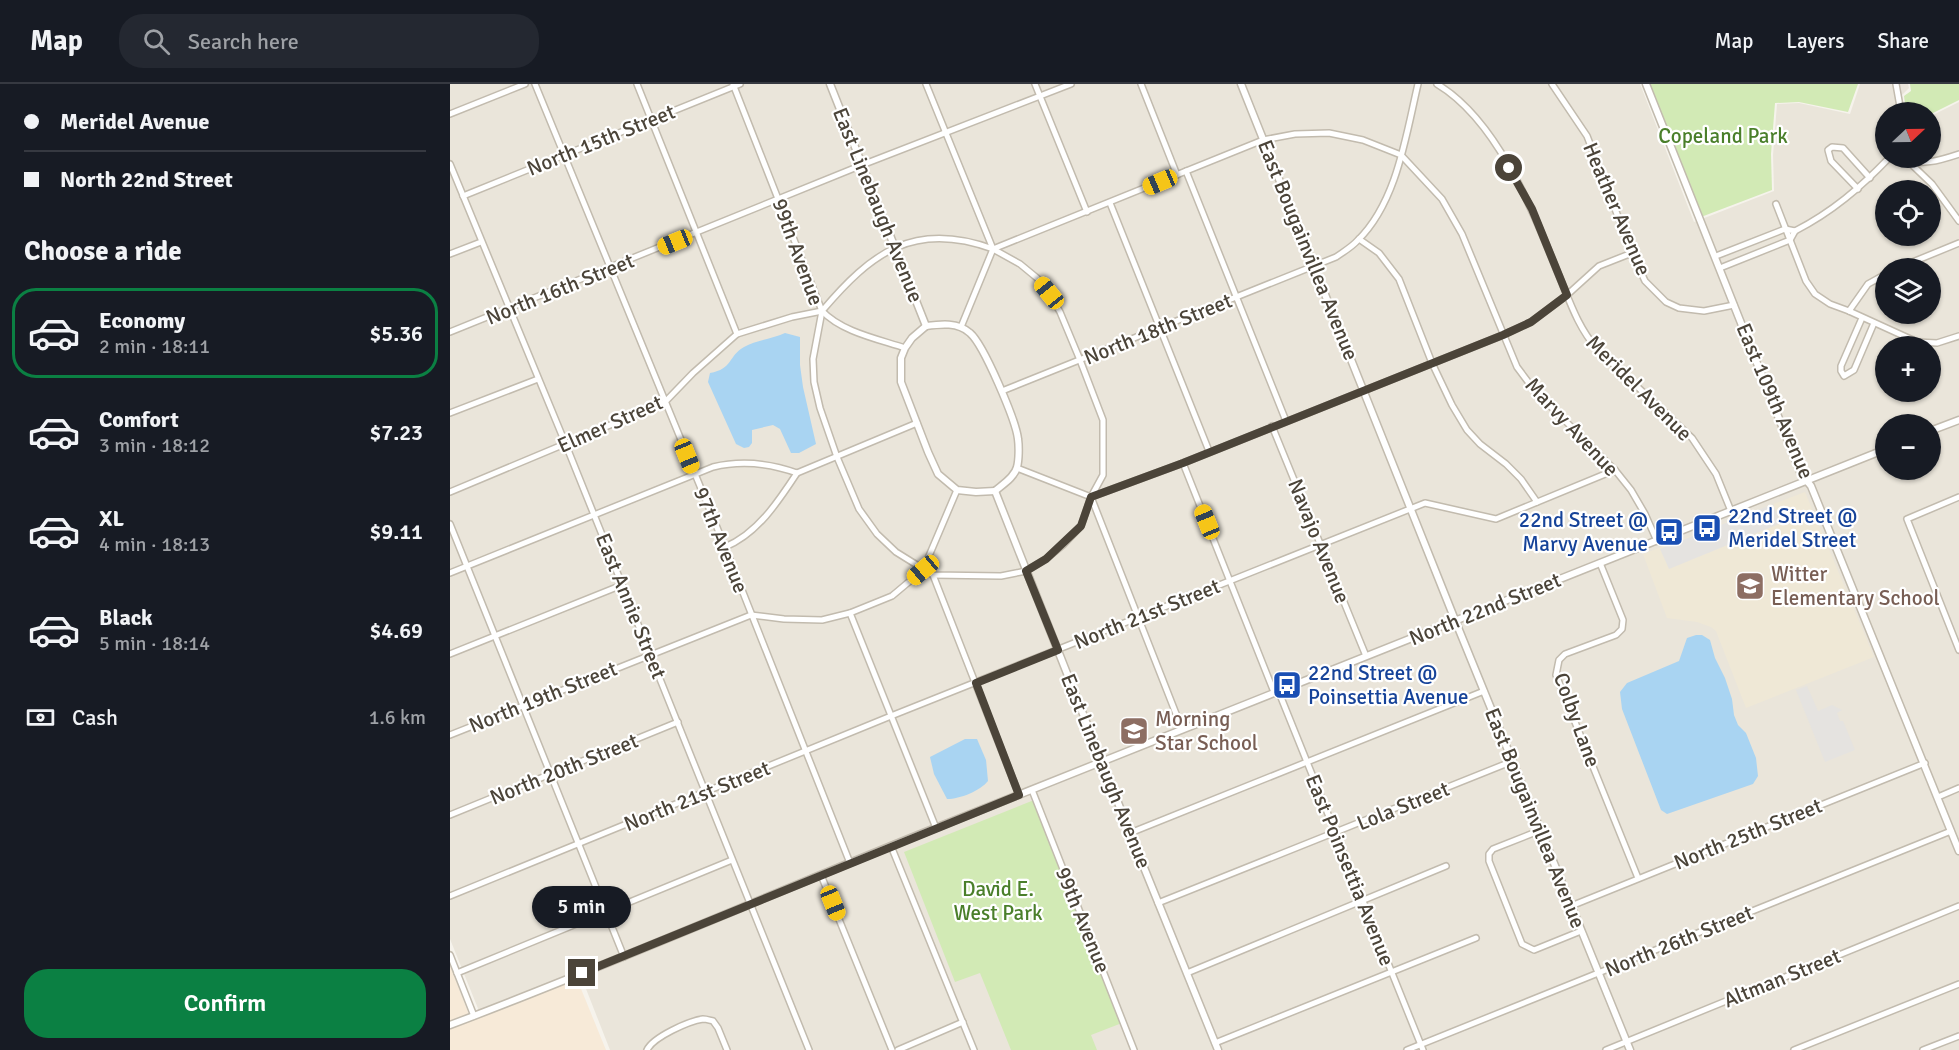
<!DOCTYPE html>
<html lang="en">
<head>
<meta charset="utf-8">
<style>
  :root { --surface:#171b24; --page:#242831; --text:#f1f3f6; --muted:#9ea1a6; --line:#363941; --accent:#0b8043 }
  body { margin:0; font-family:Signika,sans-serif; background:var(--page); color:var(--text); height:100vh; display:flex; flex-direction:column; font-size:22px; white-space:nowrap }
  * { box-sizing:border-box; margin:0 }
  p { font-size:20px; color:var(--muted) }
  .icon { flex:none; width:33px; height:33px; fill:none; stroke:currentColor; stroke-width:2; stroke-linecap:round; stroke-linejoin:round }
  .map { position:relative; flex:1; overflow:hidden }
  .side { display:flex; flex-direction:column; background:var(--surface); width:450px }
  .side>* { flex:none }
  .guide { display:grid; align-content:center; height:132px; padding:0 24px; background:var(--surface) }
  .needle { width:39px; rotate:68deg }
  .controls { position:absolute; left:1425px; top:18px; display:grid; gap:12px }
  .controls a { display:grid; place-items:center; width:66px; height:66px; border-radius:50%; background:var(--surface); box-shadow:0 2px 4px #0004; font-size:30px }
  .end { position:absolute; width:27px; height:27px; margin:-14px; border:8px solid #4b4439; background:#fff; box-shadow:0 0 0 3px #fff }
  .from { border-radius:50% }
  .bubble { position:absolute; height:42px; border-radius:21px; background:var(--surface); box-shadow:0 2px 4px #0004; font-size:20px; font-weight:600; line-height:42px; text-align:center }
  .car { position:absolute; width:18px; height:36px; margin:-18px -9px; border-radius:8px; box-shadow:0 0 4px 2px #0007; background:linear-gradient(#f5c518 24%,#345 0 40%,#f5c518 0 76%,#345 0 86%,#f5c518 0) }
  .guide b { display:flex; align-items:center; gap:21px; height:57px; font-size:22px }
  .guide b+b { border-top:2px solid var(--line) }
  .guide i { width:15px; height:15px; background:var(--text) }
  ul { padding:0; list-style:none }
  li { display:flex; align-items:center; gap:18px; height:90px; margin:0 12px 9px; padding:0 12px; border:3px solid transparent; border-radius:24px }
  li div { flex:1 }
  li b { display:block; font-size:22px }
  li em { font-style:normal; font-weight:600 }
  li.active { border-color:var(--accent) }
  li>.icon { width:54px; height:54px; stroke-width:1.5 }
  h2 { padding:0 24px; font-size:27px; line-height:72px }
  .pay { display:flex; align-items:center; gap:15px; height:66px; padding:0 24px; font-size:22px }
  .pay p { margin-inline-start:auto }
  .button { display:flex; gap:12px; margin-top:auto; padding:12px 24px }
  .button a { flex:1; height:69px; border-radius:24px; background:var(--accent); color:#fff; font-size:24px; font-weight:600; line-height:69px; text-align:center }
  header { display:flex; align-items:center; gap:36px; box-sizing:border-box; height:84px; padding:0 30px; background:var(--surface); border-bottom:2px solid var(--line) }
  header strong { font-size:28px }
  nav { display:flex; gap:33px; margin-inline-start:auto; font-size:21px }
  .search { width:420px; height:54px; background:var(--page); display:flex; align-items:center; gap:15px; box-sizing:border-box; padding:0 21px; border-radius:24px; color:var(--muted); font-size:22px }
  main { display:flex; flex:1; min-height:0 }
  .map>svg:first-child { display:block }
  .residential { fill:#eae5da; fill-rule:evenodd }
  .commercial { fill:#f7ead8 }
  .education { fill:#efe8d6 }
  .green { fill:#d2eab5 }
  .parking { fill:#e5e3e0 }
  .water { fill:#a9d4f2 }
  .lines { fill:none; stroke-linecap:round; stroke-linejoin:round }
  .minor-casing { stroke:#c2bbae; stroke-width:8 }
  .tertiary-casing { stroke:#c2bbae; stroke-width:9 }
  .minor { stroke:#fff; stroke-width:5 }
  .tertiary { stroke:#fff; stroke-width:6 }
  .route { stroke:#4b4439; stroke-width:8 }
  .labels { text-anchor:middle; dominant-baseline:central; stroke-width:4.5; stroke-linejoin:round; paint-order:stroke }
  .park-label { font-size:21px; fill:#4a7f2a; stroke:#fff }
  .street-label { font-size:21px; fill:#4b4439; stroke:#fff }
  .transit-label { font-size:21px; fill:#164399; stroke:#fff; text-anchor:start }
  .education-label { font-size:21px; fill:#785e54; stroke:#fff; text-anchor:start }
</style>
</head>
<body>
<header>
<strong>Map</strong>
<div class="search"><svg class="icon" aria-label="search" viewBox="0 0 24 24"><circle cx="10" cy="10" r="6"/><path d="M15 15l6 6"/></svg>Search here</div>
<nav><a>Map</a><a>Layers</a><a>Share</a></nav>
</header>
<main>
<section class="side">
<div class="guide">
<b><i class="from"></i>Meridel Avenue</b>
<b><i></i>North 22nd Street</b>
</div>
<h2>Choose a ride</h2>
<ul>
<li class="active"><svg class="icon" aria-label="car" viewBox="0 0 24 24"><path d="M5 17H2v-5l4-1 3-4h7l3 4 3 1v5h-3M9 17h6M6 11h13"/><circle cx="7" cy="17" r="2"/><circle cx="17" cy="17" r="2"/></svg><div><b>Economy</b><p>2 min · 18:11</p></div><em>$5.36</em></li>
<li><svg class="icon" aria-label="car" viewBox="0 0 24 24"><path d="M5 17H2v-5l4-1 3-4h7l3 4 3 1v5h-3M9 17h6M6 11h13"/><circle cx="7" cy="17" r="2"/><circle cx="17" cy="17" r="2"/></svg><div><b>Comfort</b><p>3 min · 18:12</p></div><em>$7.23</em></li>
<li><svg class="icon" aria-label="car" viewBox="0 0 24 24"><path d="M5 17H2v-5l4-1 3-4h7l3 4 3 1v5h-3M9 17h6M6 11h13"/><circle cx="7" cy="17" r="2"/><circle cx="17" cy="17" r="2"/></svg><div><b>XL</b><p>4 min · 18:13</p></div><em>$9.11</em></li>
<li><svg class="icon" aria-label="car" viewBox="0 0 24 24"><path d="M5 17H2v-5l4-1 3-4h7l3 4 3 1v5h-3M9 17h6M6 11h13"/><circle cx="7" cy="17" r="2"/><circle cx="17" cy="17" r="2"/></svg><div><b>Black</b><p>5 min · 18:14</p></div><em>$4.69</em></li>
</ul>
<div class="pay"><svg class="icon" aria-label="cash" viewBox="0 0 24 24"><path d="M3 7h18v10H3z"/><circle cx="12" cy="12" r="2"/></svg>Cash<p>1.6 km</p></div>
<div class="button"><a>Confirm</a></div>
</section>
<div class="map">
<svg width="1509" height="966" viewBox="0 0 1509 966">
  <rect width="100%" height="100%" fill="#f6f3ec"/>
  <path class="residential" d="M0,0h1190l54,138 80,-31 -1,-36 4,-51 22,-1 51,11 10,-30h48l1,4 -7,7 2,17h-18v46h44l1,-42 28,-14v948h-1349l-31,-79 -100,40 -29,-72zM1436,106h44v46h-44zM1436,184h44v46h-44zM1436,262h44v46h-44zM1436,340h44v46h-44z"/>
  <g class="commercial">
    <path d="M0,881l19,50 -19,7z"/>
    <path d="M127,895l29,71h-156v-21z"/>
  </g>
  <path class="education" d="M1355,408l69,165 -128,51 -30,-77 -5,-4 -14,-5 -30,-4 -24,-64z"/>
  <g class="green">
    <path d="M1199,0h209l-10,28 -49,-10 -24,1 -4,51 1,36 -71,27z"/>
    <path d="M1460,0h49v16l-28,14 -25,-2 -2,-16 7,-5z"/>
    <path d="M584,716l88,223 -31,12 6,15h-86l-31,-77 -25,9 -51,-130z"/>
  </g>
  <g class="parking">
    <path d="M1323,420l8,19 -112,46 -9,-20z"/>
    <path d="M1357,602l11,25 14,-6 10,5 -5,3 3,8h3l12,29 -30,12 -29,-72z"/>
  </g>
  <g class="water">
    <path d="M335,249l15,4v28l3,22 13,57 -17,9h-8l-11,-24 -7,-4 -21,5v13l-3,4 -5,1 -8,-4 -28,-62 2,-9c23,-4 18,-17 34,-26 12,-7 28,-8 41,-14z"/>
    <path d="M1246,551h6l8,5 5,18 10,20 7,21 2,16 4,10 8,8 10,25 2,18 -5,8 -86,30 -6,-4 -39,-101 -2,-17 7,-9 52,-22 8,-23z"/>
    <path d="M515,655h12l9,21 2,21c-8,10 -28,18 -41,18l-13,-25 -4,-17z"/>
  </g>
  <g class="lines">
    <g class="minor-casing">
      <g id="minor">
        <path d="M85,0l190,463 125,316"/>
        <path d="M187,0l100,250"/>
        <path d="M283,0l89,227 -9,48 1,23 6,26 17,49 22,52 18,25 19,18 37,23 68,1 25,-5 20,-12 17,-14 18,-19 10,-29"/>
        <path d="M476,0l67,165 27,15 17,14 12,15 11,19 20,48 23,60v55l-12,22 91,232"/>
        <path d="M585,0l52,128"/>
        <path d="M691,0l36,91"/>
        <path d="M987,0c60,36 95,125 120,187 12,28 20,55 40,78l95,89 24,36 15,37"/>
        <path d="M1102,0l35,52 45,117 13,28 21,21 13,6 25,3 30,-6"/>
        <path d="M1446,0l5,28"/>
        <path d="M0,30l75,-30"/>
        <path d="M1451,74c18,9 40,2 58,-4"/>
        <path d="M1458,77l24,23 27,37"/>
        <path d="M0,80l116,281 243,605"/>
        <path d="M736,87l100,250"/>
        <path d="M1408,105l-27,-28 -3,-11 4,-3 11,1 27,30"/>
        <path d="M13,112l277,-112"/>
        <path d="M660,119l99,248"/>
        <path d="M1326,120l30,77 9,13 15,10 19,7 68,31 20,1 22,-7"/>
        <path d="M1345,147c37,-19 65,-43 94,-73"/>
        <path d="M909,155l20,14 20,26 33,84 20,42 15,25 13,14 26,20 15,15 16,23"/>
        <path d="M0,170l31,-12"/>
        <path d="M1266,172l69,-27 10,2 -5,9 -70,28"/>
        <path d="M1448,184l61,-25"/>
        <path d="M372,227c49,-58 92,-91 171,-62l270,-109 32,-6 34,-1 34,7 38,15 41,44 20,35 55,133 18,24 80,79 16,20 14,24 12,27"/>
        <path d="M372,227c20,21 56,28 83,37"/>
        <path d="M1399,227l19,-27 18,-10"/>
        <path d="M1412,234l-21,48v5l3,5 10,-6 20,-47"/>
        <path d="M511,243l32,-78"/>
        <path d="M0,248l412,-167 209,-81"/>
        <path d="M552,307l334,-134c7,-5 16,-10 22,-17 39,-38 48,-105 60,-156"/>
        <path d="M0,329l88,-34"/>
        <path d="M822,342l94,230"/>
        <path d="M733,379l91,229"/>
        <path d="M567,384l74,29 92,-34 320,-128 28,-13 36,-27 32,-29 33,-13"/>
        <path d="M0,408l215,-90 28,-29 44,-39 55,-17 30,-6"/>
        <path d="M1509,413l-52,22 52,131"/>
        <path d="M0,440l174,433"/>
        <path d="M275,463c32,-13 53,-45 72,-74"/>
        <path d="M1150,479l23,57 -1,9 -6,6 -51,19 -6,6 -3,15 82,203"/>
        <path d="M0,489l263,-106c29,-7 56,-4 84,6l120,-50"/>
        <path d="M483,491l86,220"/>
        <path d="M400,529l86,215"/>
        <path d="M0,570l172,-69"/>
        <path d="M828,606l145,360"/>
        <path d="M0,651l301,-120 33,4 38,1 28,-7 42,-17 31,-26 34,-80"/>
        <path d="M582,706l102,260"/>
        <path d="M1488,713l21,-9"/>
        <path d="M0,731l228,-93"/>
        <path d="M1091,746l-48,19 -4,5v7l33,83 12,6 47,-19"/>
        <path d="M680,749l354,-142"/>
        <path d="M441,762l83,204"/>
        <path d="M371,791l71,175"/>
        <path d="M0,812l441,-180 534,-213 71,16 119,-49"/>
        <path d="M708,819l355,-142"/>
        <path d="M1121,822l354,-143"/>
        <path d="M0,871l24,61"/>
        <path d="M7,889l275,-113"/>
        <path d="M737,889l259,-107"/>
        <path d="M765,959l261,-105"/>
        <path d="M197,966c6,-13 42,-29 56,-31 3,0 6,1 10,2l5,7 9,22"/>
        <path d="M448,966l65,-28"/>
        <path d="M957,966l544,-219"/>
        <path d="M1156,966l353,-144"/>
        <path d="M1344,966l165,-66"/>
        <path d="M1473,966l36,-14"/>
      </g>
    </g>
    <g class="tertiary-casing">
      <g id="tertiary">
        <path d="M380,0l96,242"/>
        <path d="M791,0l214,536 175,430"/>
        <path d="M1196,0l155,390 10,12 148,365"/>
        <path d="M476,242l-14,12 -7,10 -4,10v24l27,70 10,22 19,16 19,2 19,-1"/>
        <path d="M476,242c15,-2 32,-4 44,7 14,12 46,88 48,106 1,7 1,21 -1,28 -2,10 -15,18 -22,24"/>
        <path d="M1480,347l29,-11"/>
        <path d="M545,407l135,342 88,217"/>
        <path d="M0,941c162,-61 321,-131 483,-196 317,-127 634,-254 953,-380"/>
      </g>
    </g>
    <use href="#minor" class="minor"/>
    <use href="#tertiary" class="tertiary"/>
  </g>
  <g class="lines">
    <path class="route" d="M132,889l437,-178 -43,-112 82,-33 -32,-79 20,-12 35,-33 10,-29 92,-34 320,-128 28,-13 36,-27 -35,-86 -23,-41"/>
  </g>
  <defs>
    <g id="bus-square" transform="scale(1.5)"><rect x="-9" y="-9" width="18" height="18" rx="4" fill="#1a4fb4" stroke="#fff"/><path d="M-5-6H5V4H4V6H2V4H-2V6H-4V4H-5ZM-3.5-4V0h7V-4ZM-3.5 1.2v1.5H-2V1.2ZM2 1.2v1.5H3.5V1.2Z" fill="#fff"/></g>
    <g id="school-square" transform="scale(1.5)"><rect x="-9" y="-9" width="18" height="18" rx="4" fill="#8d6e63" stroke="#fff"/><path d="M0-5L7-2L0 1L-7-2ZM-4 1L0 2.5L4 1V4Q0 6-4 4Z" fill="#fff"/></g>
  </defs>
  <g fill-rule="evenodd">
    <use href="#bus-square" x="1257" y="444"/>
    <use href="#bus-square" x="1219" y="448"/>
    <use href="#school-square" x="1300" y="502"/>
    <use href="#bus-square" x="837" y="601"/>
    <use href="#school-square" x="684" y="647"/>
  </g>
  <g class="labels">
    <g class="park-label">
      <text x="1273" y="52">Copeland Park</text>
      <text x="548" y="805">David E.<tspan x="548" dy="24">West Park</tspan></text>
    </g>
    <g class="street-label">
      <text transform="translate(151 56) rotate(-22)">North 15th Street</text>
      <text transform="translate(428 121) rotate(68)">East Linebaugh Avenue</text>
      <text transform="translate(1167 125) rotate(67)">Heather Avenue</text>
      <text transform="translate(858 166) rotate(68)">East Bougainvillea Avenue</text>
      <text transform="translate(348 168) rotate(70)">99th Avenue</text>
      <text transform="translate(110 205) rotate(-22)">North 16th Street</text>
      <text transform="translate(708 245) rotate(-22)">North 18th Street</text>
      <text transform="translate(1189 304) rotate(45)">Meridel Avenue</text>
      <text transform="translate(1325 317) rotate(67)">East 109th Avenue</text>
      <text transform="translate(160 340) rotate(-24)">Elmer Street</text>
      <text transform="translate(1122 343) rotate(47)">Marvy Avenue</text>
      <text transform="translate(271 456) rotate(68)">97th Avenue</text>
      <text transform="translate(869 457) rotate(68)">Navajo Avenue</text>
      <text transform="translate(181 522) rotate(68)">East Annie Street</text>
      <text transform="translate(1035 525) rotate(-22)">North 22nd Street</text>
      <text transform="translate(697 530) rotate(-22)">North 21st Street</text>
      <text transform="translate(93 613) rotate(-22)">North 19th Street</text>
      <text transform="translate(1127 636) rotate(70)">Colby Lane</text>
      <text transform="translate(114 685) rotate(-22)">North 20th Street</text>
      <text transform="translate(656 687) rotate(68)">East Linebaugh Avenue</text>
      <text transform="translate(247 712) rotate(-22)">North 21st Street</text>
      <text transform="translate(953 722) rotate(-22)">Lola Street</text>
      <text transform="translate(1085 734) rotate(68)">East Bougainvillea Avenue</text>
      <text transform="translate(1298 750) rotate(-22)">North 25th Street</text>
      <text transform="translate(900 786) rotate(68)">East Poinsettia Avenue</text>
      <text transform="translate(633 836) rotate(68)">99th Avenue</text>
      <text transform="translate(1229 857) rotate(-22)">North 26th Street</text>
      <text transform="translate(1332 894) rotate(-22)">Altman Street</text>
    </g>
    <g class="transit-label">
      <text x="1278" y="432">22nd Street @<tspan x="1278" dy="24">Meridel Street</tspan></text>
      <text x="1198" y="436" text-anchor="end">22nd Street @<tspan x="1198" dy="24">Marvy Avenue</tspan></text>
      <text x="858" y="589">22nd Street @<tspan x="858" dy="24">Poinsettia Avenue</tspan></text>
    </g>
    <g class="education-label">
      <text x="1321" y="490">Witter<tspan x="1321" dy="24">Elementary School</tspan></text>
      <text x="705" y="635">Morning<tspan x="705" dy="24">Star School</tspan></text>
    </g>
  </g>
</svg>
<div class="controls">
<a><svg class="needle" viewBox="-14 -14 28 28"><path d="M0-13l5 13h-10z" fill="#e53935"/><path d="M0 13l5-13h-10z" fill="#9ea1a6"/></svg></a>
<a><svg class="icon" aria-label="locate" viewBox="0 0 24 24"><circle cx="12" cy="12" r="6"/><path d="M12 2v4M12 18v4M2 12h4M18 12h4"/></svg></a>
<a><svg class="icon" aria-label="layers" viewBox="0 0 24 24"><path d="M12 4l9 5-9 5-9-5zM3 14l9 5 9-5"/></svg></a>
<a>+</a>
<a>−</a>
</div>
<i class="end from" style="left:1059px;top:84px"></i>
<i class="end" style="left:132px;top:889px"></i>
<div class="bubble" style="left:82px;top:802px;width:99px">5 min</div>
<i class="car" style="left:710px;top:98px;rotate:247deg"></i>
<i class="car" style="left:225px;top:158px;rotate:248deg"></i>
<i class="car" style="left:599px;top:209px;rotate:321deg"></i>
<i class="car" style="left:237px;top:372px;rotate:158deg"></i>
<i class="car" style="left:757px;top:438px;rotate:338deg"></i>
<i class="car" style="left:473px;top:486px;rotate:230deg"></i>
<i class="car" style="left:383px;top:819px;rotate:158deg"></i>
</div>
</main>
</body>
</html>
